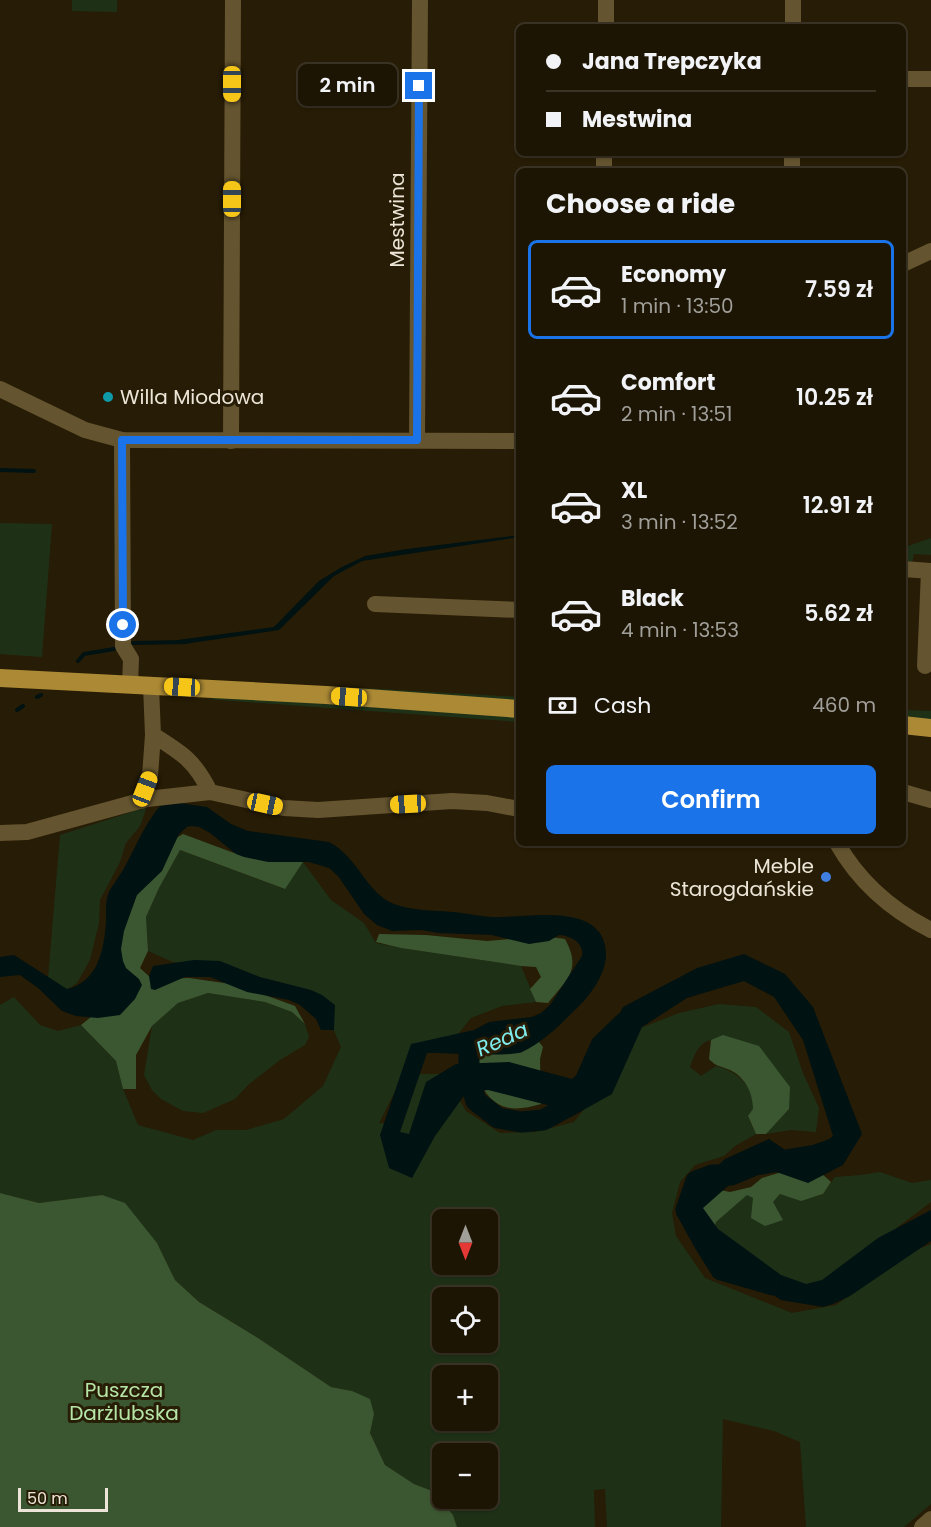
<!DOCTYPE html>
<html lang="en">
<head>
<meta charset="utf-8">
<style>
  :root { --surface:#1d1504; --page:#251e0e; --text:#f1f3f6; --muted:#a09f9a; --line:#3b3426; --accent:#1a73e8 }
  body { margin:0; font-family:Poppins,sans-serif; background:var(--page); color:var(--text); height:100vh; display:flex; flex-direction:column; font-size:22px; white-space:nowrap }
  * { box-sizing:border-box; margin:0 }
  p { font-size:20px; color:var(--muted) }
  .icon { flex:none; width:33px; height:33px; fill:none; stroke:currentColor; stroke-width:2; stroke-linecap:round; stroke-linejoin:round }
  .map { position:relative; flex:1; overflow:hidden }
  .side { position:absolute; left:516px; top:168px; width:390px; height:678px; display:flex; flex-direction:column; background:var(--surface); border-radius:9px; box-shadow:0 2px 4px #0004,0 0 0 2px var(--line) }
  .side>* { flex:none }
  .hud { position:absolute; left:516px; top:24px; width:390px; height:132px; border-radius:9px; box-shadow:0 2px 4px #0004,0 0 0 2px var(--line); display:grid; align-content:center; height:132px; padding:0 30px; background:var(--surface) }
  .needle { width:39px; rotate:180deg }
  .tools { position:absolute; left:432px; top:1209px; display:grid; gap:12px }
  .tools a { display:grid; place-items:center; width:66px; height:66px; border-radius:9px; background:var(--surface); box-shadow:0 2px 4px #0004,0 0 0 2px var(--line); font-size:30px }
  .scale { position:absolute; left:18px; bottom:15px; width:90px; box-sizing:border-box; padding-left:6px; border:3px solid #ede6d8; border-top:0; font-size:16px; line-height:21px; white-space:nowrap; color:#ede6d8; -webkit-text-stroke:4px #271c05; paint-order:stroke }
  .end { position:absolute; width:27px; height:27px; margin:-14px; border:8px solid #1a73e8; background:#fff; box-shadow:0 0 0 3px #fff }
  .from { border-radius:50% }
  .bubble { position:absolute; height:42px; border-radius:9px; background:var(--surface); box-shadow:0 2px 4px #0004,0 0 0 2px var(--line); font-size:20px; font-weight:600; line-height:42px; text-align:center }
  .car { position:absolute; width:18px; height:36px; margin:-18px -9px; border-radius:8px; box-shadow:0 0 4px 2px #0007; background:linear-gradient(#f5c518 24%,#345 0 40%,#f5c518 0 76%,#345 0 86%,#f5c518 0) }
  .hud b { display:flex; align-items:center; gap:21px; height:57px; font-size:22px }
  .hud b+b { border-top:2px solid var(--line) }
  .hud i { width:15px; height:15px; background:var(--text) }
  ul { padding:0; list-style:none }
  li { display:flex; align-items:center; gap:18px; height:99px; margin:0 12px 9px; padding:0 18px; border:3px solid transparent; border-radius:9px }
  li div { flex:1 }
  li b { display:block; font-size:22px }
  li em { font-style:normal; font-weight:600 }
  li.selected { border-color:var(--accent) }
  li>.icon { width:54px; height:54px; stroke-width:1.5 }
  h2 { padding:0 30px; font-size:27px; line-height:72px }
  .pay { display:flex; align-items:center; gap:15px; height:66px; padding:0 30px; font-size:22px }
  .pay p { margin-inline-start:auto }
  .cta { display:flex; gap:12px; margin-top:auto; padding:12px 30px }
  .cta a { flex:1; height:69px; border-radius:9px; background:var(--accent); color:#fff; font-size:24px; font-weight:600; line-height:69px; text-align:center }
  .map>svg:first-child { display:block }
  .green { fill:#1e3117; fill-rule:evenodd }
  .forest { fill:#3b5731 }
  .water { fill:#001212 }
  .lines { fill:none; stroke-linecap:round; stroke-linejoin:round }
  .stream { stroke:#001212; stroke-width:4 }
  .river { stroke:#001212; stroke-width:21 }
  .minor { stroke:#64542f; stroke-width:16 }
  .major { stroke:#ac8a35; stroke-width:18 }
  .route { stroke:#1a73e8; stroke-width:8 }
  .culture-dot { fill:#0f9aa8; stroke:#271c05; stroke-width:2 }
  .shop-dot { fill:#3f7fe0; stroke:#271c05; stroke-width:2 }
  .labels { text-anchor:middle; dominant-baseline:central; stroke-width:6; stroke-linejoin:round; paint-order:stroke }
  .street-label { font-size:20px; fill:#ede6d8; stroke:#271c05 }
  .poi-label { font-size:20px; fill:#ede6d8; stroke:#271c05; text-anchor:start }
  .park-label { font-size:20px; fill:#b6e6a7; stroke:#271c05 }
  .water-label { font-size:21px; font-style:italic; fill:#80ebee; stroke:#271c05 }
</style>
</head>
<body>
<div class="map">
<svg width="931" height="1527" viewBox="0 0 931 1527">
  <rect width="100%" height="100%" fill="#271c05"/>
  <g class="green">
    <path d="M72,0h45v12l-45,-1z"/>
    <path d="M0,523l52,1 -10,133 -42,-3z"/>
    <path d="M931,538v17l-17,-1 -2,9h-9l2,-16z"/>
    <path d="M328,686l191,11v5z"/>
    <path d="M225,697l294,19v6l-313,-23z"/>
    <path d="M903,710l28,1v9l-28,-2z"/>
    <path d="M147,807l-7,19 -14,17 -6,19 -20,38 -1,23 -9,37 -13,23 -14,9 -15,-14 12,-143z"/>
    <path d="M180,850l104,39 19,-27 28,38 33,23 12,20 25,5 120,18 15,36 -34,4 -31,12 -17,21 -37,9 -38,75 12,1 29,-50h24l22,37 34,22 35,-1 39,-10 22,-28 42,-65 41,-16 40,-9 37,3 33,25 14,41 16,35 -3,24 -25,-2 -25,4 23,-25 -78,-69c-13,3 -17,16 -21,27l11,9 15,-10c24,7 35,18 39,44l-7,7 8,17 -21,12 -11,10 -29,9 -15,17 -8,31 4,23 29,42 87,35 44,-8 75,-53 20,-8v260l-27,23h-98l-6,-85 -26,-11 -51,-12 -2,108h-114l-2,-38 -11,1 1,37h-138l-4,-12 -18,-23 -21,-8 -29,-19 -15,-32 4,-19 -22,-23 -21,-4 -73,-49 -59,-36 -24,-22 -18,-37 -55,-48 -63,8 -39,-10v-188l14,-8 26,28 18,6 23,-6 35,36 7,28 15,36 55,15 23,-10h30l38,-11 39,-33 18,-39 -15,-35 -99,-44 -54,-6 -25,-11 -2,-34 13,-29zM442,1220h46v44h-46zM442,1298h46v44h-46zM442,1376h46v44h-46zM442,1454h46v44h-46z"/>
    <path d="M208,993l57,9 27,10 13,12 4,13 -4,8 -25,15 -32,25 -13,14 -32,14 -20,-2 -22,-12 -9,-9 -8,-15 8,-49 26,-23z"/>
    <path d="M880,1172l32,11 19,-3v22l-104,78 -29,11 -85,-57 3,-12 31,-28 26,8 7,-8 21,6 21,-5 13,-18 26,-2z"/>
  </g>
  <g class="forest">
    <path d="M183,834l51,19 69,9 -18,27 -105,-39 -21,38 -13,29 2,34 -8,17 12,11 37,-1 49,7 57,21 10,18 -13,-12 -27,-10 -57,-9 -30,10 -26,23 -16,29v34h-13l-7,-28 -35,-36 10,-8 33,-104 42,-69z"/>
    <path d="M379,934l47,1 61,6 57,-5 21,3c17,31 2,40 -17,64l-12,-1 -6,-13 11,-12 -5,-10 -15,-1 -120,-18 -25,-6z"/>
    <path d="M530,1031l13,16 -3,12 1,45c-24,7 -42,8 -57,-14 -2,-4 -7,-8 -8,-12 -4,-11 2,-27 5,-37z"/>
    <path d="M723,1035l36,11 31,41 -1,22 -23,25h-10l-8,-18 5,-7c0,-16 -8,-32 -23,-39 -9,-4 -14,-3 -21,-11l2,-19z"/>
    <path d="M785,1171l36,2 10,9 -8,12 -22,7 -21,-7 -7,8 10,18 -18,6 -14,-8 2,-20 -6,-3 -31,27 -3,12 -13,-19 2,-16 13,-10 15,3 21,-5 11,-9z"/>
    <path d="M0,1193l39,10 63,-8 23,8 32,40 18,37 24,22 59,36 73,49 21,4 18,8 4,15 -4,19 15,32 29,19 21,8 18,23 4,12h-457z"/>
  </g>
  <g class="water">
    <path d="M519,535v2l-157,24 -28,15 -55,54 -95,14 -6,-4 96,-13 45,-46 21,-13 25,-12 42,-7z"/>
    <path d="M180,803l27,4 24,17 17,7 81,11c29,15 38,52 65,62 19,7 38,6 58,8 16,1 34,6 50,5 33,-1 105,-14 104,39 -1,20 -17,41 -31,54 -16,16 -33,33 -53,42 -10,5 -80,1 -95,1l-27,79 9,2 17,-52 30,-18 53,-2 63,17 25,-21 26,-51 74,-39 47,-14 41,20 28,33 49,127 -19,31 -35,18 -55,-19 -50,44 15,21 63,46 25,9 16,-4 56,-42 53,-28v31l-81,55 -17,8 -10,3 -42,-7 -49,-32 -45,-39 -2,-33 40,-37 44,-20 34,23 30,-26 -30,-96 -29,-43 -30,-16 -57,17 -45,29 -30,67 -34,19 -90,-23 -22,3 -31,43 -23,42 -23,-10 -9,-33 31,-91 63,-14 15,-8 43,-5 9,-4 9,-8 32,-49c2,-13 -10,-20 -23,-21l-10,6 -20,3 -37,-9 -54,-2 -16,-3 -30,1 -15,-6 -13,-11 -26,-38 -9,-8 -20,-6h-41l-24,-5 -8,-3 -26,-21 -11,-6 -8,-1 -4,1 -8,7 -17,37 -25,24 -13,36 -3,18 2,12 3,7 13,11 3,6 -7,14 -15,16 -22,3 -22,-2 -14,-5 -24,-23 -18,-13 -20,2v-20l14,-2 53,34c31,-7 37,-39 39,-67 0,-10 -1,-23 4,-32 4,-7 9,-13 13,-20 12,-21 21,-45 37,-64z"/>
    <path d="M194,960l26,1 40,16 51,13 11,5 13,10 -1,25h-13l-5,-11 -16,-14 -11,-5 -42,-8 -37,-15h-25l-30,13 -4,-1 -2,-13 4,-10z"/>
  </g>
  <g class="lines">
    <g class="stream">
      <path d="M0,470l34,1"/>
      <path d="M133,643l53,-1"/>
      <path d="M78,661l6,-7 30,-5"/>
      <path d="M37,697l4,-2"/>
      <path d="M17,710l6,-4"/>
    </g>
    <g class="river">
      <path d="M492,1040l-23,10v27l7,24 22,17 23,4 22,-2 30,-16 9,-16 19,-43 24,-23"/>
      <path d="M773,1285l-52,-15 -18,-29 -17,-31 10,-29 16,-6h19l24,-10 61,-10 20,-7"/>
    </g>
    <g class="minor">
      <path d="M606,27v-27"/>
      <path d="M793,27v-27"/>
      <path d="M903,79h28"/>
      <path d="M604,171v-18"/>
      <path d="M792,171v-18"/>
      <path d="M903,264l28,-13"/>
      <path d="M0,389l85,41 37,10 397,1"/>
      <path d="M122,440l1,206 8,13 -1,26"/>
      <path d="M417,440l3,-440"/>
      <path d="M231,441l2,-441"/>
      <path d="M903,569l28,2"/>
      <path d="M375,604l144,6"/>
      <path d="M925,666l4,-95"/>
      <path d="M151,686l2,49c29,18 42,26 57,57"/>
      <path d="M903,792l28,8"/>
      <path d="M141,801l9,-25 3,-41"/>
      <path d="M0,833l27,-1 120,-33 63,-7 74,16 34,2 134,-9 35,2 32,6"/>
      <path d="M837,843c22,39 54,67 94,87"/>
      <path d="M922,1527l9,-8"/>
    </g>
    <g class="major">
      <path d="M0,678l326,17 193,14"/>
      <path d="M903,725l28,3"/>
    </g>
  </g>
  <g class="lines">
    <path class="route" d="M123,625l-1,-185h295l2,-354"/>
  </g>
  <circle class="culture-dot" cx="108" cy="397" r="6"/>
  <circle class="shop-dot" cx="826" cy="877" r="6"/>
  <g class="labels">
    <g class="street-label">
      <text transform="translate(397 220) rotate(-90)">Mestwina</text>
    </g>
    <g class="poi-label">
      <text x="120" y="397">Willa Miodowa</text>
      <text x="814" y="866" text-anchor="end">Meble<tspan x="814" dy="23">Starogdańskie</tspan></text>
    </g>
    <g class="park-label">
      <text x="124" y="1390">Puszcza<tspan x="124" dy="23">Darżlubska</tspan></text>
    </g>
    <g class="water-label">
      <text transform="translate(502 1039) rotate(-24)">Reda</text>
    </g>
  </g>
</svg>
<div class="tools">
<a><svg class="needle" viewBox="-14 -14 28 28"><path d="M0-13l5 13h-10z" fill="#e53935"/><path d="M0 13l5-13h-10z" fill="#a09f9a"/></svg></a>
<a><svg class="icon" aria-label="locate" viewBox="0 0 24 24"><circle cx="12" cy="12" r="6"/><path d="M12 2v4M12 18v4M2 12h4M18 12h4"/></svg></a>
<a>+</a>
<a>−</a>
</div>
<div class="scale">50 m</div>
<i class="end from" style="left:123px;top:625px"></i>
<i class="end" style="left:419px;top:86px"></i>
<div class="bubble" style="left:298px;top:64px;width:99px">2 min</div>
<i class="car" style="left:232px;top:84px;rotate:180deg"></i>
<i class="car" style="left:232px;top:199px;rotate:0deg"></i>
<i class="car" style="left:182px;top:687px;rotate:273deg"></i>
<i class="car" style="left:349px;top:697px;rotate:274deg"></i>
<i class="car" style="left:145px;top:789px;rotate:21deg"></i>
<i class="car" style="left:265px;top:804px;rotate:102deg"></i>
<i class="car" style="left:408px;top:804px;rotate:267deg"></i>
<div class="hud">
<b><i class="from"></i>Jana Trepczyka</b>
<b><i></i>Mestwina</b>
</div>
<section class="side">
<h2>Choose a ride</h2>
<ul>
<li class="selected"><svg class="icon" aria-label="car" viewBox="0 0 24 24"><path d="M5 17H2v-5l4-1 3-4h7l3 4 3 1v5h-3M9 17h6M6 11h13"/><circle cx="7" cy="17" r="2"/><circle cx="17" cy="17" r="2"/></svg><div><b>Economy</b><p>1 min · 13:50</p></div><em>7.59 zł</em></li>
<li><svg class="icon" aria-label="car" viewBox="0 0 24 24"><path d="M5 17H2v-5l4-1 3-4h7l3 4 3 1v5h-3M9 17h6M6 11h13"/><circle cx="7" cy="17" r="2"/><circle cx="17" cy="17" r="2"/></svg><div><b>Comfort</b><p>2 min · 13:51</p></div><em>10.25 zł</em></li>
<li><svg class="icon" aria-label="car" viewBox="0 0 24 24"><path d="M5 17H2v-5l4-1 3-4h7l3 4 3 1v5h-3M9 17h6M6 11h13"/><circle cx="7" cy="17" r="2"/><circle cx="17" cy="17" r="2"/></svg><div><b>XL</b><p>3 min · 13:52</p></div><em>12.91 zł</em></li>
<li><svg class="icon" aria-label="car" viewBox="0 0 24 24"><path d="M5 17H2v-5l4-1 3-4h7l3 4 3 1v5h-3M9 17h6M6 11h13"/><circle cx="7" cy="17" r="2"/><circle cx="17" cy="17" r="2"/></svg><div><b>Black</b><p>4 min · 13:53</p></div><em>5.62 zł</em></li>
</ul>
<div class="pay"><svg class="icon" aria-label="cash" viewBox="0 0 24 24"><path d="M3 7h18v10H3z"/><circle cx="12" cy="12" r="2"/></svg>Cash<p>460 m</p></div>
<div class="cta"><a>Confirm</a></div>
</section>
</div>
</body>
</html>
